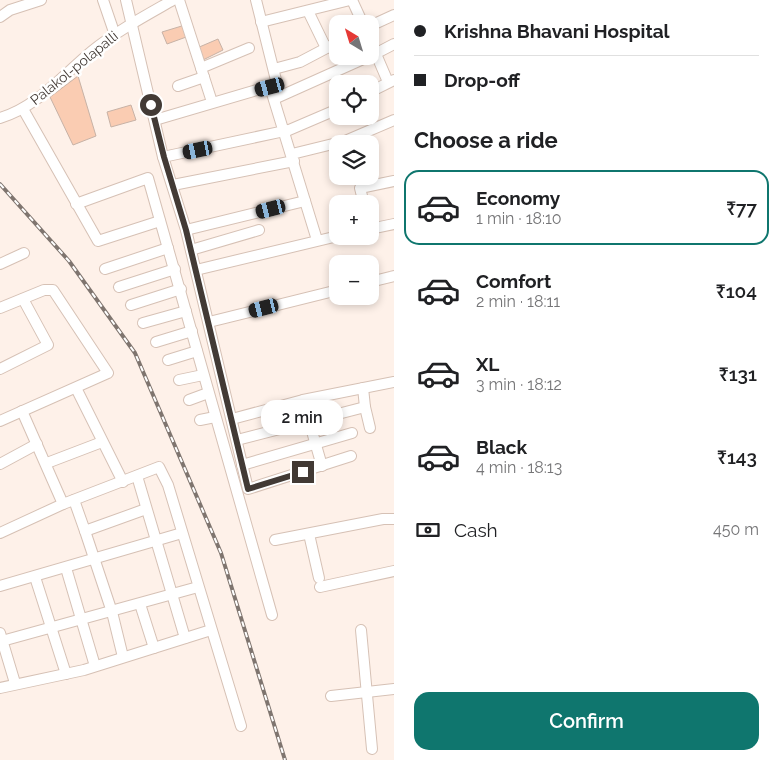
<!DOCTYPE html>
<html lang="en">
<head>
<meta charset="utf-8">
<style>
  :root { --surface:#fff; --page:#f6f6f6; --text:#202124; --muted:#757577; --line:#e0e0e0; --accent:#0f766e }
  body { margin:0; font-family:Raleway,sans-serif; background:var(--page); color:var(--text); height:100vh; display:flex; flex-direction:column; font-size:19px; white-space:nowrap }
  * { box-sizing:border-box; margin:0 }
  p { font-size:16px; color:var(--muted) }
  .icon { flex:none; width:28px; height:28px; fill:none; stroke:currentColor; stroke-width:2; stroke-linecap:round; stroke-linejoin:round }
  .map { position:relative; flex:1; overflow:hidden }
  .side { display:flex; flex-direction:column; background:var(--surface); width:385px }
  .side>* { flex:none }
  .top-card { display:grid; align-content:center; height:110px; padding:0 20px; background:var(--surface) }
  .needle { width:32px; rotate:322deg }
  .controls { position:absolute; left:329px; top:15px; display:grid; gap:10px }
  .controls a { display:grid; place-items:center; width:50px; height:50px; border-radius:10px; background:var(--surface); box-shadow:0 2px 8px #0003; font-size:25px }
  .end { position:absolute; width:22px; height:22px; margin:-11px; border:6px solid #423a35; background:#fff; box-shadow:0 0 0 2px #fff }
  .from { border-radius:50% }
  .bubble { position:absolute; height:35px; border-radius:15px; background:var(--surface); box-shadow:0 2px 8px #0003; font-size:16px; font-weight:600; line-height:35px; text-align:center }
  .car { position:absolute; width:15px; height:30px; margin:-15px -8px; border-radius:6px; box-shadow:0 0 4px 1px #0007; background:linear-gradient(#222 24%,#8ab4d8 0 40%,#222 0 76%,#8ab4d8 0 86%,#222 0) }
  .top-card b { display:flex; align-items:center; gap:18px; height:48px; font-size:19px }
  .top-card b+b { border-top:1px solid var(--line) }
  .top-card i { width:12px; height:12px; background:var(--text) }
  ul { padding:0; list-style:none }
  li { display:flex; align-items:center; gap:15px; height:75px; margin:0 10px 8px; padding:0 10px; border:2px solid transparent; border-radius:15px }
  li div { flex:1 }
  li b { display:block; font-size:19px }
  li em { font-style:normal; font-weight:600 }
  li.current { border-color:var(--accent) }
  li>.icon { width:45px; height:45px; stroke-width:1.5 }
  h2 { padding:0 20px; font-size:22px; line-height:60px }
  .pay { display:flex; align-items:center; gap:12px; height:55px; padding:0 20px; font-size:19px }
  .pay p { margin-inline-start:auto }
  .primary-button { display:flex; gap:10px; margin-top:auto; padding:10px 20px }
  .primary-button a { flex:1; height:58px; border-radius:15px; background:var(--accent); color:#fff; font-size:20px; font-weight:600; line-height:58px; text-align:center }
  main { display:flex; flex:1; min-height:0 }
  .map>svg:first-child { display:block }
  .building { fill:#faccb2; stroke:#c7b2a6 }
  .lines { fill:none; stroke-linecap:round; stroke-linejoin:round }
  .minor-casing { stroke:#d6c1b5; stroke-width:12 }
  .minor { stroke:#fff; stroke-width:10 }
  .rail-casing { stroke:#7f756f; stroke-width:4 }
  .rail { stroke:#fff; stroke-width:2; stroke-dasharray:5.5; stroke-linecap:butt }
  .route { stroke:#423a35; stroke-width:6 }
  .labels { text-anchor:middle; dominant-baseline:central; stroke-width:5; stroke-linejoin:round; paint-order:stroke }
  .street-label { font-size:14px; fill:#423a35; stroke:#fff }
</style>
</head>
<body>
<main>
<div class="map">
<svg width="394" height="760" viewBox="0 0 394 760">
  <rect width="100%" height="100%" fill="#fef1e9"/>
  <g class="building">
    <path d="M185,25l4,11 -22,8 -5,-12z"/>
    <path d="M218,39l5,11 -20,10 -6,-12z"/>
    <path d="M78,76l18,60 -23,9 -23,-48z"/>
    <path d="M131,105l5,15 -25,7 -4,-15z"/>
  </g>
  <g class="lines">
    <g class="minor-casing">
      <g id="minor">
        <path d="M103,0l12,35"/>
        <path d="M126,0l37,157 23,73 62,259 103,-33"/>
        <path d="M179,0l33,102"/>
        <path d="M352,0l11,24"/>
        <path d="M308,11l18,37"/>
        <path d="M0,17l10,-7 31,-10"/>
        <path d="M261,22l89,-22"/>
        <path d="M370,26l24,-11"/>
        <path d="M370,40l18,42"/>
        <path d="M371,56l23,-12"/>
        <path d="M201,68l48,-20"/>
        <path d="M274,69l26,-7 38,-20"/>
        <path d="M178,86l26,-9"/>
        <path d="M270,87l47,153"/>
        <path d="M370,92l24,-12"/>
        <path d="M274,99l96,-43"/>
        <path d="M23,109l75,132 62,-20"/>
        <path d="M0,118c37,-11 63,-43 92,-67 25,-20 53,-35 81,-51"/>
        <path d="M155,120l122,-36 -21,-84"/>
        <path d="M292,154l53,-13 49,-21"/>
        <path d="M163,157l126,-27 49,-21"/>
        <path d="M173,185l121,-24"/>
        <path d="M76,204l72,-26 124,437"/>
        <path d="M364,204l-4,-16 34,-7"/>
        <path d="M370,229l24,-5"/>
        <path d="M186,230l119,-29"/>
        <path d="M191,250l68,-20"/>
        <path d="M0,264l24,-11"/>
        <path d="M105,269l63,-21"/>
        <path d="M196,270l142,-34"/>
        <path d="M370,282l24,-6"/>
        <path d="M119,287l56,-18"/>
        <path d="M131,305l50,-16"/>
        <path d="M0,308l44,-18h9l55,83 -108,48"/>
        <path d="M209,322l129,-32"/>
        <path d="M143,323l43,-12"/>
        <path d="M156,342l36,-11"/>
        <path d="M168,360l29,-9"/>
        <path d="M0,369l48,-24 -25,-46"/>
        <path d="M179,380l24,-5"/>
        <path d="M76,388l47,94"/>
        <path d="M363,388l2,19 5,21"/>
        <path d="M189,400l19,-7"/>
        <path d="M303,400l19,66"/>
        <path d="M22,411l41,93"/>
        <path d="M232,419l71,-19 91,-18"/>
        <path d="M200,420l15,-3"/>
        <path d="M237,440l128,-33"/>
        <path d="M47,463l55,-21"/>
        <path d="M0,464l37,-20"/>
        <path d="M242,465l110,-32"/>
        <path d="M137,476l48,162"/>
        <path d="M74,500l11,31 61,-22"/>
        <path d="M85,531l27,81 11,45"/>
        <path d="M0,533l63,-29 96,-37 9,18 73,241"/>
        <path d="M309,534l10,44"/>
        <path d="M275,540l108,-21h11"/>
        <path d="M66,568l29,98"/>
        <path d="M35,577l31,97"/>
        <path d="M0,586l182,-53"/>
        <path d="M320,587l74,-16"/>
        <path d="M140,604l14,44"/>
        <path d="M361,630l11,119"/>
        <path d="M0,633l15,50"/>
        <path d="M2,641l196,-54"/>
        <path d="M0,688l84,-18 127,-40"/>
        <path d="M331,696l63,-7"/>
      </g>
    </g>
    <use href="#minor" class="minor"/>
    <g class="rail-casing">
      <path id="rail" d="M0,184l69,77 66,92 86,200 64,207"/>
    </g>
    <use href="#rail" class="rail"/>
  </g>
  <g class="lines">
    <path class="route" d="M151,105l13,52 22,73 62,259 55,-17"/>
  </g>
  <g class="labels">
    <g class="street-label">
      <text transform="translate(74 68) rotate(-39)">Palakol-polapalli</text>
    </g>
  </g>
</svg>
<div class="controls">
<a><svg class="needle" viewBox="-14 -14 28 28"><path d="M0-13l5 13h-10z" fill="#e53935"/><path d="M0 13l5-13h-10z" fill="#757577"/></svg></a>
<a><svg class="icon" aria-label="locate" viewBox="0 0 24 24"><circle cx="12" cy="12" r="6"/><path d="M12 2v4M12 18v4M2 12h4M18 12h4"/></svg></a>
<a><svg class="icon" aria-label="layers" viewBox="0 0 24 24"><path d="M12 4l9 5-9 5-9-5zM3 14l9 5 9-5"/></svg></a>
<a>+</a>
<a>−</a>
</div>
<i class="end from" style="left:151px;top:105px"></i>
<i class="end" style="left:303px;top:472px"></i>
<div class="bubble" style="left:261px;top:400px;width:82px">2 min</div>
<i class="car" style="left:270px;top:87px;rotate:255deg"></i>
<i class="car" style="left:198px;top:150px;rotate:258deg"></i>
<i class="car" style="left:271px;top:209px;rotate:256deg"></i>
<i class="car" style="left:264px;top:308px;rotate:256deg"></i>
</div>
<section class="side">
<div class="top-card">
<b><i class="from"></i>Krishna Bhavani Hospital</b>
<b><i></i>Drop-off</b>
</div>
<h2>Choose a ride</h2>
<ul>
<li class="current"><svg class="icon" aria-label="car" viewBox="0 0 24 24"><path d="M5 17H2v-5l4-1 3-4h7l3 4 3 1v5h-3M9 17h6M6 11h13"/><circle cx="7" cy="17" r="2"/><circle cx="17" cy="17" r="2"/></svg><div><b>Economy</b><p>1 min · 18:10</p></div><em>₹77</em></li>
<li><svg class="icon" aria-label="car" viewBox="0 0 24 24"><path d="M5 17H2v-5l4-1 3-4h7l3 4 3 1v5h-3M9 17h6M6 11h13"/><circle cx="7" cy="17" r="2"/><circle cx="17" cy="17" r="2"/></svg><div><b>Comfort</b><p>2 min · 18:11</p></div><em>₹104</em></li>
<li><svg class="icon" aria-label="car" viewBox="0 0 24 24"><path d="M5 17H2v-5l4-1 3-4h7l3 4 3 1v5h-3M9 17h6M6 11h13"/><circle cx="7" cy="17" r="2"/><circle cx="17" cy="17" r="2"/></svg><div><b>XL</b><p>3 min · 18:12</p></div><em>₹131</em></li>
<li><svg class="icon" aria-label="car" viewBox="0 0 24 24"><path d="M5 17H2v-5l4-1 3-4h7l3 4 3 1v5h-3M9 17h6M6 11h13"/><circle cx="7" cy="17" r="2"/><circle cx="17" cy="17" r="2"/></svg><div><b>Black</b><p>4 min · 18:13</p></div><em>₹143</em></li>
</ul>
<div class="pay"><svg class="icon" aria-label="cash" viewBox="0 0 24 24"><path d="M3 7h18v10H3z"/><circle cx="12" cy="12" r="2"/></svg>Cash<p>450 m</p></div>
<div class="primary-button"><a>Confirm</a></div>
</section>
</main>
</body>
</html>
